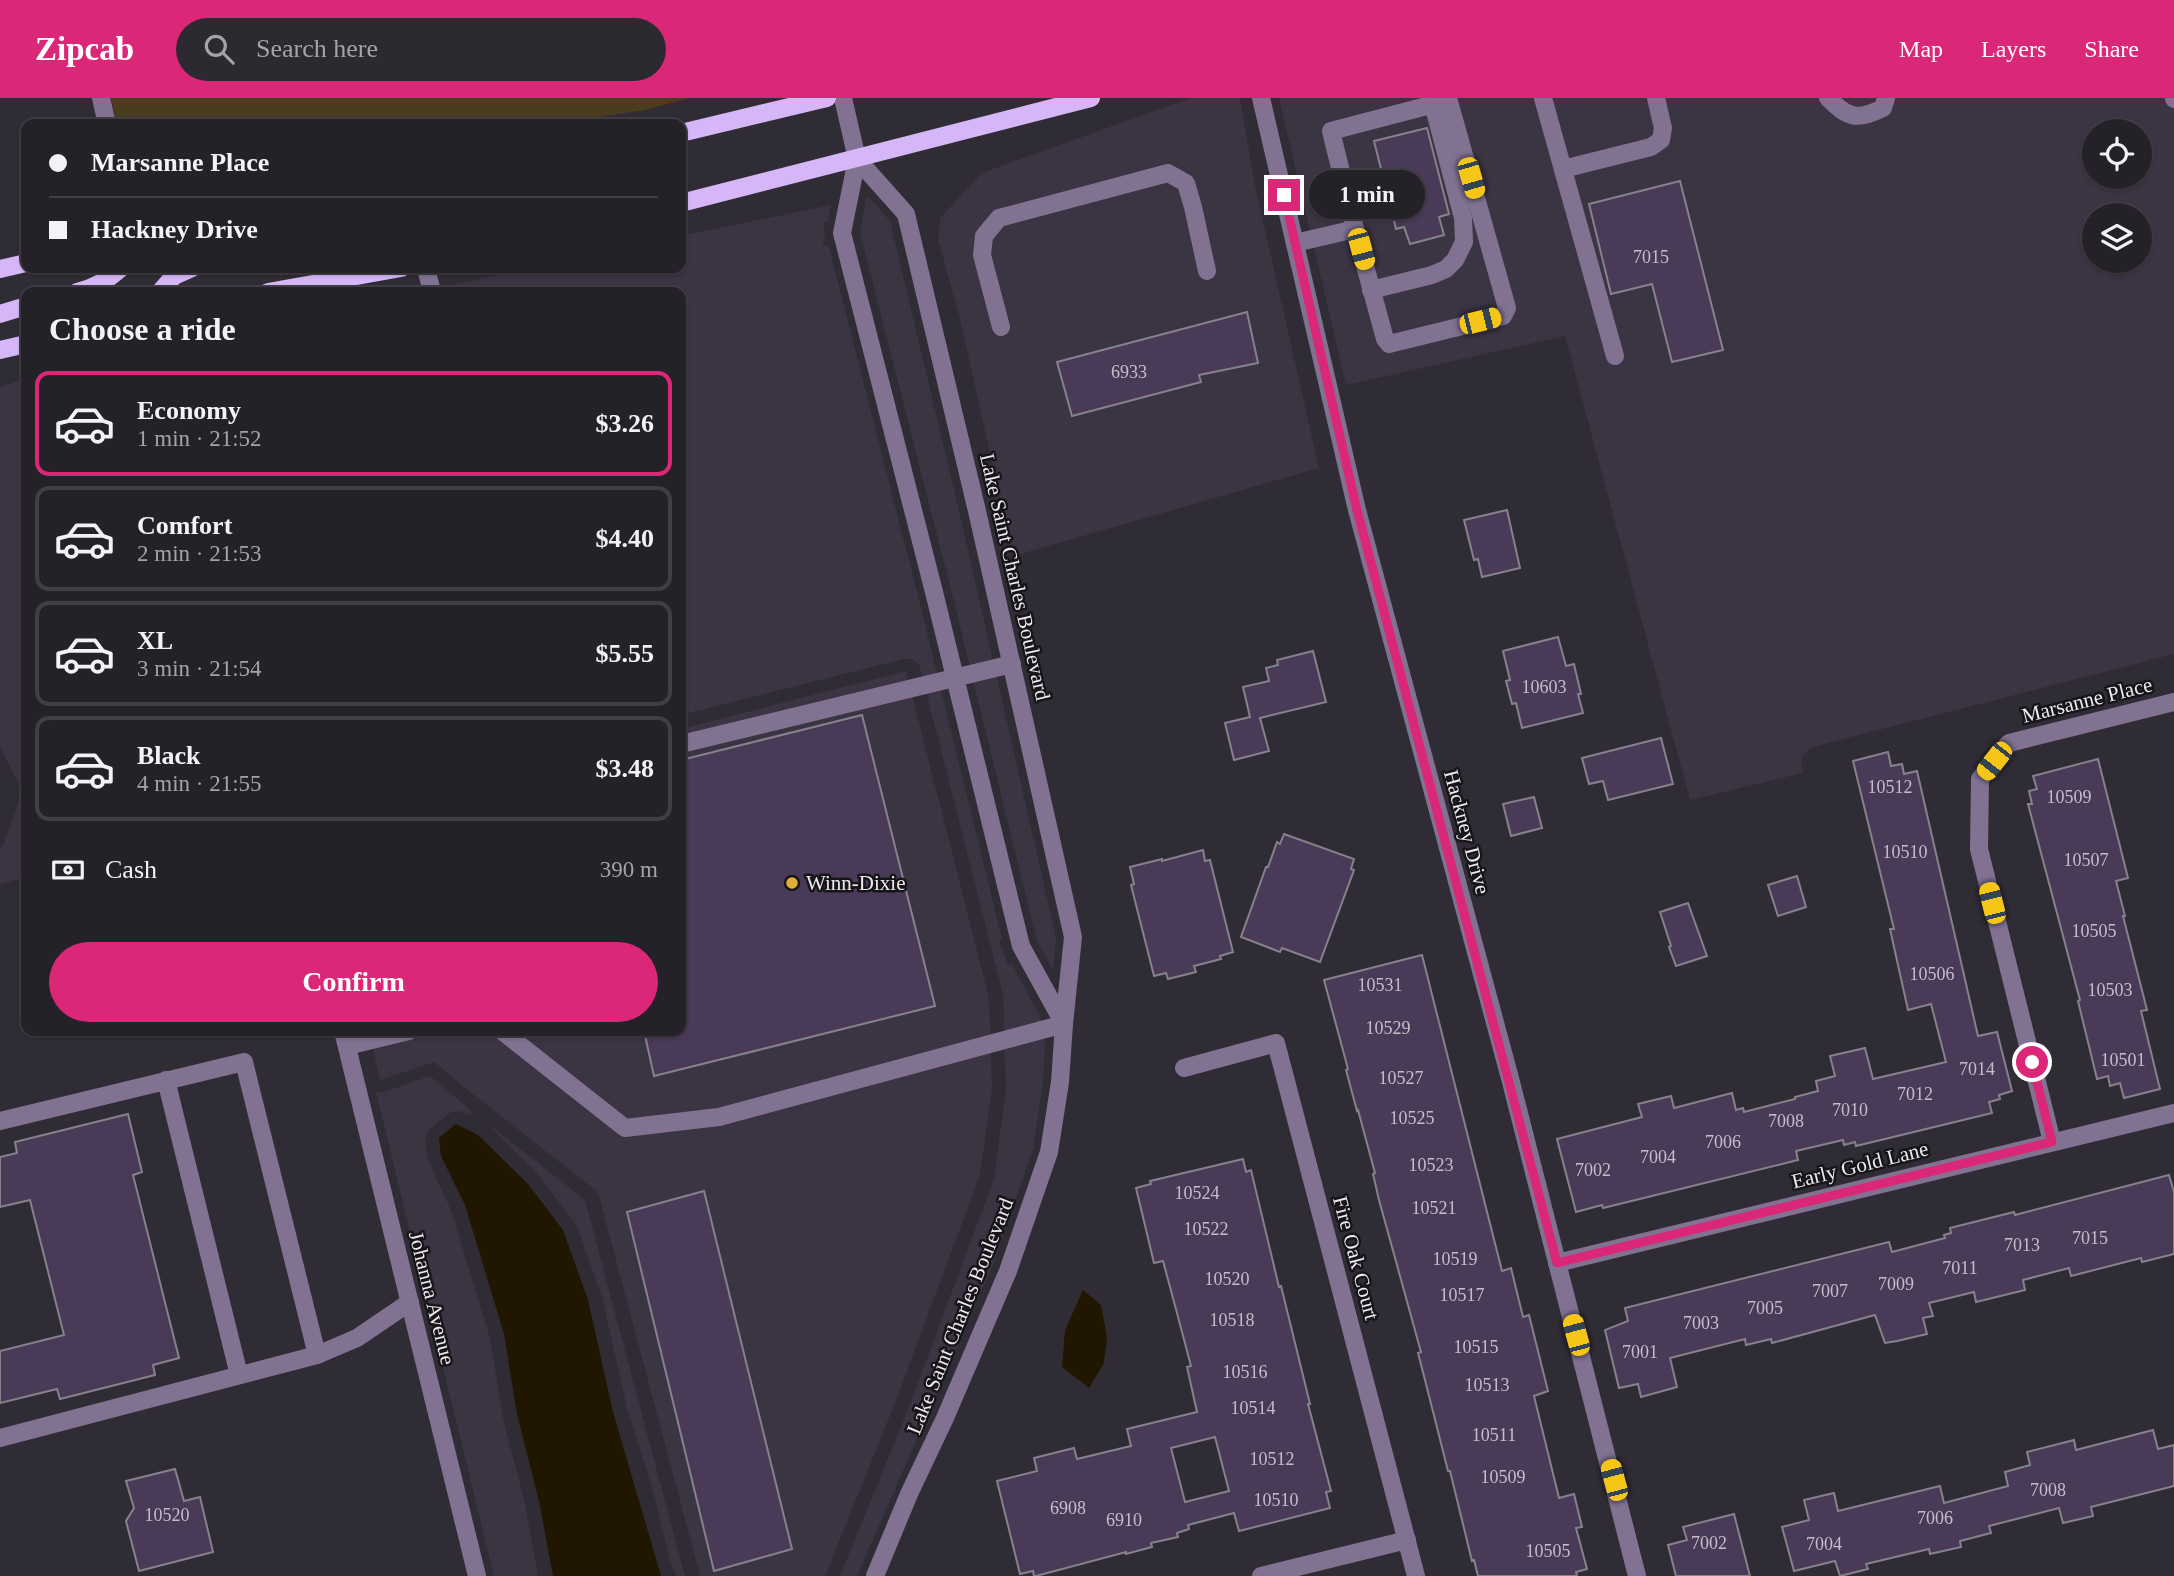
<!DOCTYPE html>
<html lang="en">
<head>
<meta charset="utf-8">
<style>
  :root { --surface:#242128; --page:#2c2930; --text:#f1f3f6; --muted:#a3a3a8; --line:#413e45; --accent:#db2777 }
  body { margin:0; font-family:Georgia,serif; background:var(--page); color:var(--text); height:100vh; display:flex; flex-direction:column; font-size:26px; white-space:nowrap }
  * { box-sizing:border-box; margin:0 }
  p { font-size:23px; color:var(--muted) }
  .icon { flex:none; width:38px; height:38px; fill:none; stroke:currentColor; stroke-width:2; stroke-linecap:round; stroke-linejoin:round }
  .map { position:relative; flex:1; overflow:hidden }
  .drawer { position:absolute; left:21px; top:189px; width:665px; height:749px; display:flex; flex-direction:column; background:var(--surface); border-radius:14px; box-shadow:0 2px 5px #0004,0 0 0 2px var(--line) }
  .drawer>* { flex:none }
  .banner { position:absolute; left:21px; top:21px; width:665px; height:154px; border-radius:14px; box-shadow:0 2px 5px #0004,0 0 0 2px var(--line); display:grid; align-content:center; height:154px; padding:0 28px; background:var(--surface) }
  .fabs { position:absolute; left:2082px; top:21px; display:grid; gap:14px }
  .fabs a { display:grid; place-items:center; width:70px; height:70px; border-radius:50%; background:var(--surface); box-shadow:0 2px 5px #0004,0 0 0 2px var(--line); font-size:35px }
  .end { position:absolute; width:32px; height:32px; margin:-16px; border:9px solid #db2777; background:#fff; box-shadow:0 0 0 4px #fff }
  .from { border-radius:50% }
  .bubble { position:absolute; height:49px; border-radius:24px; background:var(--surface); box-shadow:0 2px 5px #0004,0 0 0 2px var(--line); font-size:23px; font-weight:600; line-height:49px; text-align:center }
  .car { position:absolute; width:21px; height:42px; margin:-21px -10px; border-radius:9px; box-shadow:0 0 5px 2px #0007; background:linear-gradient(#f5c518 24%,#345 0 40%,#f5c518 0 76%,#345 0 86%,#f5c518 0) }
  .banner b { display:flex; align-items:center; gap:24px; height:66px; font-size:26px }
  .banner b+b { border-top:2px solid var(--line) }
  .banner i { width:18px; height:18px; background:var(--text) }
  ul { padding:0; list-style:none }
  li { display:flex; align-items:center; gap:21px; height:105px; margin:0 14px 10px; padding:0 14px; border:4px solid var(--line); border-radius:14px }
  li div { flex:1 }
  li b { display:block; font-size:26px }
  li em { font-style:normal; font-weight:600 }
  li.active { border-color:var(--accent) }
  li>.icon { width:63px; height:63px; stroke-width:1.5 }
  h2 { padding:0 28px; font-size:32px; line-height:84px }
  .pay { display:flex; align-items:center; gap:18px; height:77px; padding:0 28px; font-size:26px }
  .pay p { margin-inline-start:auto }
  .action { display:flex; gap:14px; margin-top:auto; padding:14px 28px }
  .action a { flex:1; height:80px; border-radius:42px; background:var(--accent); color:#fff; font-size:28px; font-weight:600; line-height:80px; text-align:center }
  header { display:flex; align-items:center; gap:42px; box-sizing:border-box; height:98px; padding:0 35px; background:var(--accent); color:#fff }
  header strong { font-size:33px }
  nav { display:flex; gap:38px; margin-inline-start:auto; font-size:24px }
  .search { width:490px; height:63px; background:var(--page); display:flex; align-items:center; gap:18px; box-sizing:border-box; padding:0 24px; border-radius:38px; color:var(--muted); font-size:26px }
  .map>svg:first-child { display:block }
  .built { fill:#3b3443; fill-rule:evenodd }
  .green { fill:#4a3c1f }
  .water { fill:#211600 }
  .building { fill:#493a58; stroke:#86828c; stroke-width:2; fill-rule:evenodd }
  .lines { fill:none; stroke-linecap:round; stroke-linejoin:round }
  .minor { stroke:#817292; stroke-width:18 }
  .major { stroke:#d5b6f7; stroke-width:18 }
  .route { stroke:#db2777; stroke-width:9 }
  .poi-dot { fill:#e3ae34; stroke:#171519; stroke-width:2.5 }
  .labels { text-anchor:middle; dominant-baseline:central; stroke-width:5; stroke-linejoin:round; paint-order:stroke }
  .number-label { font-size:18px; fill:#c4beca }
  .street-label { font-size:21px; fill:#edeaf0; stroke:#171519 }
  .poi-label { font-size:21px; fill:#edeaf0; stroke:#171519; text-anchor:start }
</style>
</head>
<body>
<header>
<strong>Zipcab</strong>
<div class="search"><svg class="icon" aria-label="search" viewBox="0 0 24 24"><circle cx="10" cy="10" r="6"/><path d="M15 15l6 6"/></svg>Search here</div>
<nav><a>Map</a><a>Layers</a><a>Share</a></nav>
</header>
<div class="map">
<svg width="2174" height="1478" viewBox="0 0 2174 1478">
  <rect width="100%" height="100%" fill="#302c35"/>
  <g class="built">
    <path d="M1190,0h50l15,88 64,282 -306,88 -53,-237 -22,-80 2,-21 42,-45z"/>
    <path d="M1279,0h895v556l-362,93 -10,9 -1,7 2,10 -113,27 -125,-464 -219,49zM2095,33h45v46h-45zM2095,117h45v46h-45z"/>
    <path d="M869,99l21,24 70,294 96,423 -3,32 -16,-29 -83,-339 -94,-370 6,-34z"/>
    <path d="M831,107l-3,16 -5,2 2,11 -2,12 6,1 89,349 84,343 -3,2 9,24 4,-1 34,64 -3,53 -10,68 -41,118 -135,309h-17l69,-169 85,-228 12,-90 -3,-95 -84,-330 -7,-5h-9l-222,56v-423h-261l110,-24h151v-32z"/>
    <path d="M26,281v498l-26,7v-36l4,-5 17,-47 -1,-9 -20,-41v-359z"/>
    <path d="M906,573l83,327 3,90 -12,87 -85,228 -70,173h-125l-102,-384 -134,-105 -30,-25 -54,18 -11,-49h312v-302z"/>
    <path d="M430,978l44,37 -6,2 -8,-4 -9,1 -21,17 -5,7 2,22 24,52 39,128 13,80 22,86 13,72h-44l-118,-484h8z"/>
    <path d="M486,1024l99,78 100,376h-9l-6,-16 -17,-69 -26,-83 -25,-111 -25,-71 -37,-49z"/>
  </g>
  <path class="green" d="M111,0h578l-44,12 -94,14h-434z"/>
  <g class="water">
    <path d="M456,1026l22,11 50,49 35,46 25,70 25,112 48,164h-108l-14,-75 -22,-87 -13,-80 -39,-129 -24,-49 -2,-18z"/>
    <path d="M1083,1192l18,15 6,32 -3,26 -15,25 -27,-21 3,-37z"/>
  </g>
  <g class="building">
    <path d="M1427,30l22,86 -10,3 5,18 -34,9 -6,-17 -8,2 -22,-88z"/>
    <path d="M1680,83l43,169 -51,12 -20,-78 -41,10 -22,-90z"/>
    <path d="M1247,214l11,51 -59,12 2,7 -129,34 -15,-54z"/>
    <path d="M1507,412l13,58 -38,9 -4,-18 -4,1 -10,-40z"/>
    <path d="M1558,539l8,29 8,-2 7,30h-3l5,19 -61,15 -6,-25 -4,1 -6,-23 4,-1 -7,-29z"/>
    <path d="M1313,553l13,51 -66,16 9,33 -35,9 -9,-37 25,-6 -7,-30 26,-6 -3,-13 12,-3 -1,-5z"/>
    <path d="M862,617l73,291 -281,70 -10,-45h37v-271z"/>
    <path d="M1661,640l12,46 -65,16 -5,-19 -14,3 -7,-26z"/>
    <path d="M1888,654l3,14 11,-2 2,10 13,-3 61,265 19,-4 15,59 -13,4 1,4 -11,3 3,11 -136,33 -1,-4 -11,3 -1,-5 -47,11 2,9 -195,48 -1,-3 -26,7 -19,-73 85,-22 -4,-13 33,-8 3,12 58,-15 4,17 7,-2 1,4 51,-13v-2l23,-6 -2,-10 19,-5 -5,-20 35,-8 8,31 73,-17 -15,-58 -23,6 -18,-81h4l-41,-168z"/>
    <path d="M2098,661l30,119 -12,3 9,35h-2l24,94 -6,1 19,78 -36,9 -4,-15 -10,3 -2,-10 -11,3 -19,-78 2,-1 -52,-196h4l-3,-13 8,-2 -4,-13z"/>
    <path d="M1534,699l8,31 -31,8 -8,-32z"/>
    <path d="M1284,736l70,25 -3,10 3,1 -34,92 -38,-14 -2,4 -39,-15 25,-70h2l9,-25 3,2z"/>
    <path d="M1203,752l2,11 5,-1 23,92 -13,4 1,3 -27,7 2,6 -28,7 -2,-6 -12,3 -23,-91 3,-1 -4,-17 32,-8v2z"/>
    <path d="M1797,778l9,31 -28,9 -10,-31z"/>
    <path d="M1688,805l19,53 -31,10 -7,-19 2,-1 -11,-34z"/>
    <path d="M1422,857l80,316 9,-3 12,49 6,-2 19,76 -14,5 25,102 15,-4 8,33 -6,1 11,41 -11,3 1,4h-99l-4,-16 -2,1 -22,-90h-2l-23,-91 -7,-27 3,-1 -42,-152 -6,-26 2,-1 -17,-63 -1,1 -11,-41 2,-1 -24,-89z"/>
    <path d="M128,1016l14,58 -9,3 46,183 -26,7 2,10 -95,24 -3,-10 -57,14v-52l64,-16 -34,-135 -30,7v-50l17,-4 -2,-11z"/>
    <path d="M1243,1061l3,13 5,-2 28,117 2,-1 29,118h-2l23,87 -5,1 4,16 -91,23 -5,-18 -46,12 1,4 -12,4 1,4 -27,6 1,4 -26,7v-2l-90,24h-2l-1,-5 -13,3 -23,-93 40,-10 -3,-13 40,-10 3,11 54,-13 -4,-17 70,-17 -10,-45 4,-1 -14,-53 -14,-52 -9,2 -18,-75 15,-4 -1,-3zM1215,1339l14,54 -44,11 -14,-54z"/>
    <path d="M2169,1077l5,17v62l-32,8 -1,-4 -70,18 -2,-8 -46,12 2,10 -49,12 -2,-10 -45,11 4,13 -10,2 4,16 -30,7 -12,2 -10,-28 -103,28 -1,-4 -25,6 -1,-6 -75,19 7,29 -36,10 -3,-13 -19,4 -14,-58 23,-9 -3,-13 264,-66 3,10 53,-14 -1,-3 7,-2 -1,-5 64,-16 1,3z"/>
    <path d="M704,1093l88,358 -78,22 -87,-359z"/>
    <path d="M2153,1332l5,19 16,-4v41l-83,21 2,9 -30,7 -4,-15 -70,18 2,7 -31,8 1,6 -31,7 -1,-5 -63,15 2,5 -28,7 -5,-15 -41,10 -12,-44 27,-7 -5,-20 30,-7 4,18 102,-25 4,17 64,-17 -3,-14 25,-7 -3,-13 47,-12 2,10z"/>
    <path d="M175,1371l9,32 16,-4 13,55 -74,19 -13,-50 8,-13 -8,-27z"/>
    <path d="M1734,1416l16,62h-74l-8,-31 19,-5 -4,-13z"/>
  </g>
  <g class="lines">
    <g class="minor">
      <path d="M101,0l6,26"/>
      <path d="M843,0l14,61 -15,74 92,359 87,354 43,78"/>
      <path d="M1261,0l96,412 154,572 126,494"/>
      <path d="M1543,0l72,258"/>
      <path d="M1828,0c20,20 29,23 55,10l3,-10"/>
      <path d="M2174,0v1"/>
      <path d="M857,61l49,55 71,297 96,426 -9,87 -4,58 -11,70 -41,119 -63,147 -36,76 -34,82"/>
      <path d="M1563,71l88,-22 10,-7 2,-12 -7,-30"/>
      <path d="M1355,131l-24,-98 111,-29"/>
      <path d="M1295,145l60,-14 30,110 4,5 114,-28 4,-8 -59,-210"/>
      <path d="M426,170l6,24"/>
      <path d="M1371,192l61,-15 14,-6 9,-9 9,-18 -1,-24 -30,-114"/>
      <path d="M1001,229l-19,-72 2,-19 15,-18 169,-45 18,10 7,24 14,64"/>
      <path d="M681,646l331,-80"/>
      <path d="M343,933l134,545"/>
      <path d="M502,933l123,97 94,-11 345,-93"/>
      <path d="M347,948l62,-15"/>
      <path d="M1184,970l92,-25 140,533"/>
      <path d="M166,982l73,295"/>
      <path d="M0,1023l244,-59 73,293"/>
      <path d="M2052,1044l-73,-293 1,-70 29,-36 165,-41"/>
      <path d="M1557,1165l617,-150"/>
      <path d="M0,1340l317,-83 40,-17 53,-36"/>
      <path d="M1261,1478l146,-36"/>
    </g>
    <g class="major">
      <path d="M681,35l146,-35"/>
      <path d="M681,105l410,-105"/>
      <path d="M0,171l26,-6"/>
      <path d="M77,194c17,-4 31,-12 44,-24"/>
      <path d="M160,194l14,-16 18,-8"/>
      <path d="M268,194l133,-24"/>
      <path d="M0,216l26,-8"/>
      <path d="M0,252l26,-6"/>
    </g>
  </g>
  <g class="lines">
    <path class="route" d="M1284,97l73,315 200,753 495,-121 -20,-80"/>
  </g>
  <circle class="poi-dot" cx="792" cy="785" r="7"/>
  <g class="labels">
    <g class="number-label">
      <text x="1651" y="159">7015</text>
      <text x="1129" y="274">6933</text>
      <text x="1544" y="589">10603</text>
      <text x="1890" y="689">10512</text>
      <text x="2069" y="699">10509</text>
      <text x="1905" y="754">10510</text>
      <text x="2086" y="762">10507</text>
      <text x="2094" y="833">10505</text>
      <text x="1932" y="876">10506</text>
      <text x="1380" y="887">10531</text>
      <text x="2110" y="892">10503</text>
      <text x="1388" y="930">10529</text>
      <text x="2123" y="962">10501</text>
      <text x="1977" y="971">7014</text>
      <text x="1401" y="980">10527</text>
      <text x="1915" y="996">7012</text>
      <text x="1850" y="1012">7010</text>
      <text x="1412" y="1020">10525</text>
      <text x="1786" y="1023">7008</text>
      <text x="1723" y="1044">7006</text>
      <text x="1658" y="1059">7004</text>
      <text x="1431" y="1067">10523</text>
      <text x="1593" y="1072">7002</text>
      <text x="1197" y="1095">10524</text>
      <text x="1434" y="1110">10521</text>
      <text x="1206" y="1131">10522</text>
      <text x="2090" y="1140">7015</text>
      <text x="2022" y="1147">7013</text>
      <text x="1455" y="1161">10519</text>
      <text x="1960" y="1170">7011</text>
      <text x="1227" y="1181">10520</text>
      <text x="1896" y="1186">7009</text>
      <text x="1830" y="1193">7007</text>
      <text x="1462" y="1197">10517</text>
      <text x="1765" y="1210">7005</text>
      <text x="1232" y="1222">10518</text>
      <text x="1701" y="1225">7003</text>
      <text x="1476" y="1249">10515</text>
      <text x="1640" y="1254">7001</text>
      <text x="1245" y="1274">10516</text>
      <text x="1487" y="1287">10513</text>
      <text x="1253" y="1310">10514</text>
      <text x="1494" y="1337">10511</text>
      <text x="1272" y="1361">10512</text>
      <text x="1503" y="1379">10509</text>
      <text x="2048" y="1392">7008</text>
      <text x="1276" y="1402">10510</text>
      <text x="1068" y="1410">6908</text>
      <text x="167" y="1417">10520</text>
      <text x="1935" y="1420">7006</text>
      <text x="1124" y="1422">6910</text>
      <text x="1709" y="1445">7002</text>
      <text x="1824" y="1446">7004</text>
      <text x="1548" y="1453">10505</text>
    </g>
    <g class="street-label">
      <text transform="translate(1015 479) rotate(77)">Lake Saint Charles Boulevard</text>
      <text transform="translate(2087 602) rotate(-14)">Marsanne Place</text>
      <text transform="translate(1467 734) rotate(75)">Hackney Drive</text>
      <text transform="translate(1860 1067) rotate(-14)">Early Gold Lane</text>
      <text transform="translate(1356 1160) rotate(75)">Fire Oak Court</text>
      <text transform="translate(432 1200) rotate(76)">Johanna Avenue</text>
      <text transform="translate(960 1218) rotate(-68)">Lake Saint Charles Boulevard</text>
    </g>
    <g class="poi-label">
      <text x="806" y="785">Winn-Dixie</text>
    </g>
  </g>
</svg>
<div class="fabs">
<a><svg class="icon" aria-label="locate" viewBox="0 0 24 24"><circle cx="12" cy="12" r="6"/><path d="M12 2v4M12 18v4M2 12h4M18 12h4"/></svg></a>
<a><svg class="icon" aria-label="layers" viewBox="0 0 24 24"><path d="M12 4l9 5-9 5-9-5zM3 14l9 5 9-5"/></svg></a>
</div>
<i class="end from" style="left:2032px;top:964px"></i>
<i class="end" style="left:1284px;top:97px"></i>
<div class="bubble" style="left:1309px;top:72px;width:116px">1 min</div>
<i class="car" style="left:1471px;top:80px;rotate:164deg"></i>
<i class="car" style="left:1361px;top:151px;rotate:165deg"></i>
<i class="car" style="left:1480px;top:223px;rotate:76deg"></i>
<i class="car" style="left:1994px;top:663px;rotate:218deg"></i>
<i class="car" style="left:1992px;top:805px;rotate:346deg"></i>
<i class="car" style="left:1576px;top:1237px;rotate:345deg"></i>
<i class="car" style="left:1614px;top:1382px;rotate:345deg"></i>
<div class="banner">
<b><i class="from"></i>Marsanne Place</b>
<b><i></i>Hackney Drive</b>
</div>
<section class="drawer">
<h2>Choose a ride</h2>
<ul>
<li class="active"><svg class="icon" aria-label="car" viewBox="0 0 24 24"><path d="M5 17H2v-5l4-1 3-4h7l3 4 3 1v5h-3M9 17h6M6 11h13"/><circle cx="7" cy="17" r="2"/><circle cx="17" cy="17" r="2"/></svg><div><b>Economy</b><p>1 min · 21:52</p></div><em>$3.26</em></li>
<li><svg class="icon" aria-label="car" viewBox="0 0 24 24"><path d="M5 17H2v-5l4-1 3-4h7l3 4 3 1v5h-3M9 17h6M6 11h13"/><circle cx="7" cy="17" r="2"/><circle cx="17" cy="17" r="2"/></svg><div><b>Comfort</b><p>2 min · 21:53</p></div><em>$4.40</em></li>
<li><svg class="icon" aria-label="car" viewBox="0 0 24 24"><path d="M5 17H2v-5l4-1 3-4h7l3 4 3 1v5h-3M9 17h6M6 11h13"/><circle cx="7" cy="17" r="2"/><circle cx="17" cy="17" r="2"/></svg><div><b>XL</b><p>3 min · 21:54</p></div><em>$5.55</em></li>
<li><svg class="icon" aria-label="car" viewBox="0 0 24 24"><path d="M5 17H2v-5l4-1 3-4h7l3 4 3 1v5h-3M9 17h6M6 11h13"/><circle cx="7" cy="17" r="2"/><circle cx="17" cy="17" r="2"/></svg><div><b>Black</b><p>4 min · 21:55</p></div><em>$3.48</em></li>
</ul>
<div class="pay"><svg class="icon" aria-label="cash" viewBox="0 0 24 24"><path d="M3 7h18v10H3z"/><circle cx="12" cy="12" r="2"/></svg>Cash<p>390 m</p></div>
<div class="action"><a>Confirm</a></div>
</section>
</div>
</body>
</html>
